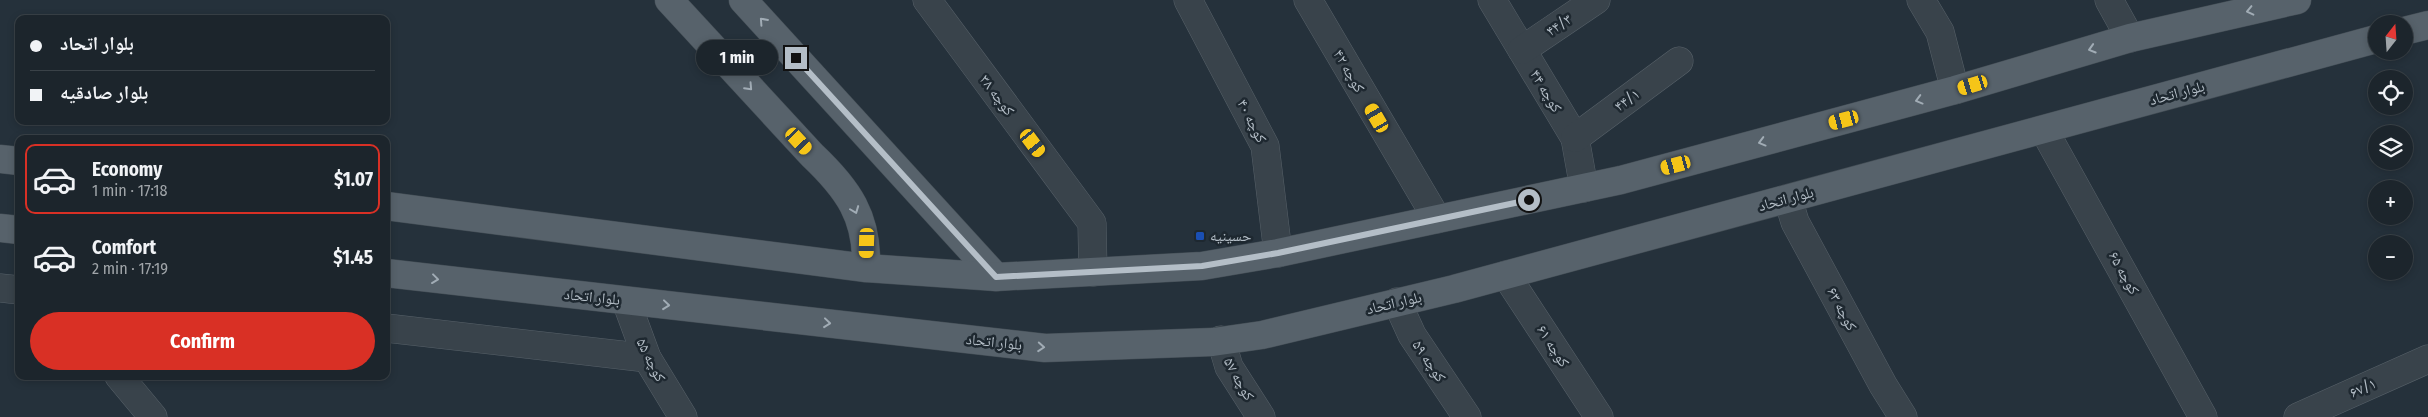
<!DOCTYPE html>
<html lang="en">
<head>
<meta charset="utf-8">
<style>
  :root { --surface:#1c252c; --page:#252d34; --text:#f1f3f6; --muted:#a0a5a9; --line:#3a4248; --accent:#d93025 }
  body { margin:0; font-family:"Fira Sans Condensed","Noto Naskh Arabic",sans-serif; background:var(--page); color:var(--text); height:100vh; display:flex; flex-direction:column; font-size:19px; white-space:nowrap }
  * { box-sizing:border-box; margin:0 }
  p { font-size:16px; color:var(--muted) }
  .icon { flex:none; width:28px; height:28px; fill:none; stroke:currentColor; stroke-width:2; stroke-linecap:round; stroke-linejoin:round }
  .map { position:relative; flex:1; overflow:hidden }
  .sheet { position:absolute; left:15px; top:135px; width:375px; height:245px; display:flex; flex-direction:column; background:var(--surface); border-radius:10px; box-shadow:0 2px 8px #0003,0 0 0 1px var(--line) }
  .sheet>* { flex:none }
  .hud { position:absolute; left:15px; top:15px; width:375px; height:110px; border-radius:10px; box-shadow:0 2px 8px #0003,0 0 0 1px var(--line); display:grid; align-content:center; height:110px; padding:0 15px; background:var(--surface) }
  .needle { width:32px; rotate:17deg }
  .buttons { position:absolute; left:2368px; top:15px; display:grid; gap:10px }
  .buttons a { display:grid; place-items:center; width:45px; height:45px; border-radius:50%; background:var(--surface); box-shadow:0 2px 8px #0003,0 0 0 1px var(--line); font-size:25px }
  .end { position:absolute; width:22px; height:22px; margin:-11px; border:6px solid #b4bec7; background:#111; box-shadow:0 0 0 2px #111 }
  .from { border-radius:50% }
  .bubble { position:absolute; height:35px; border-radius:18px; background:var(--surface); box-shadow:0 2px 8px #0003,0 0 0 1px var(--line); font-size:16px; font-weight:700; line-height:35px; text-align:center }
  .car { position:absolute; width:15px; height:30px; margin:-15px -8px; border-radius:6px; box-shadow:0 0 4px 1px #0007; background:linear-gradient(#f5c518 24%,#345 0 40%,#f5c518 0 76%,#345 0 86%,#f5c518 0) }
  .hud b { display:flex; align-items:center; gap:18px; height:48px; font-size:19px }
  .hud b+b { border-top:1px solid var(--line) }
  .hud i { width:12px; height:12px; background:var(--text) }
  ul { padding:9px 0 0; list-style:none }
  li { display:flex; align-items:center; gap:15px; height:70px; margin:0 10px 8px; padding:0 5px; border:2px solid transparent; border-radius:10px }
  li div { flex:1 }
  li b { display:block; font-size:19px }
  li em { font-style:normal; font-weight:700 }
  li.selected { border-color:var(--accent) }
  li>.icon { width:45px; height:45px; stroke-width:1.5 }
  .button { display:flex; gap:10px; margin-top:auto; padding:10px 15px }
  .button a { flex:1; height:58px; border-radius:30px; background:var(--accent); color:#fff; font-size:20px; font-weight:700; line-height:58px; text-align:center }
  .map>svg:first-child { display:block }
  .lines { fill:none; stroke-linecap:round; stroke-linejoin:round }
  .minor-casing { stroke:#576169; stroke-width:29 }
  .major-casing { stroke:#424c54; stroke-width:29 }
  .minor { stroke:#39434b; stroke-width:28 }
  .major { stroke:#57626b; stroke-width:28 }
  .oneway { stroke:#a1acb5 }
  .route { stroke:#b4bec7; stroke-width:6 }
  .transit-dot { fill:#1a4fb4; stroke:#1e2830; stroke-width:2 }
  .labels { text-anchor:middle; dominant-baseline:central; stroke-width:5; stroke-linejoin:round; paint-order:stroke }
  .street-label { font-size:15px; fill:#b4bec7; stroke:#1e2830 }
  .poi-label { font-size:15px; fill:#b4bec7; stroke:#1e2830; text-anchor:start }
</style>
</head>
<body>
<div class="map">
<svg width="2428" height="417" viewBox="0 0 2428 417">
  <rect width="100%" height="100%" fill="#25313b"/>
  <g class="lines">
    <g class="minor-casing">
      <g id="minor">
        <path d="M927,0l165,223 1,49"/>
        <path d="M1188,0l77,146 13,107"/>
        <path d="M1308,0l129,219"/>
        <path d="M1492,0l83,138 9,50"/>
        <path d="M1921,0l19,32 15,58"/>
        <path d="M2109,0l21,38"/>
        <path d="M1522,50l74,-50"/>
        <path d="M2044,130l159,287"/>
        <path d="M1575,138l104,-77"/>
        <path d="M1788,199l7,23 88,163 20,32"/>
        <path d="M1506,275l93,142"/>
        <path d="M0,288l19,2"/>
        <path d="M626,301l21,57 36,59"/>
        <path d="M1397,302l15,33 55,82"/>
        <path d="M386,328l261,30"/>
        <path d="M1221,340l8,27 32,50"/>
        <path d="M119,376l34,41"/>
        <path d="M2298,417l130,-58"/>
      </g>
    </g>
    <g class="major-casing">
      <g id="major">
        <path d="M669,0l143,155c36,34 56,62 54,113"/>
        <path d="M743,0l253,277"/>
        <path d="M2404,31l24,-6"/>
        <path d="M0,159l19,2"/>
        <path d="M386,206l480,62 130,9 206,-11 76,-13 343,-73 334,-90 175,-52 167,-38"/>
        <path d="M0,228l19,2"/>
        <path d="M386,273l659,75 168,-6 49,-7 192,-46 922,-250"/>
      </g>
    </g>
    <use href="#minor" class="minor"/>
    <use href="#major" class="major"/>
  </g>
  <defs><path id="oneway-chevron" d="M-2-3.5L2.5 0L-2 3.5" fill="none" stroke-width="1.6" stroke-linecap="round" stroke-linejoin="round" transform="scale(1.25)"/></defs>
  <g class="oneway">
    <use href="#oneway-chevron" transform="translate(2250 11) rotate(167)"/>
    <use href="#oneway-chevron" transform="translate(763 21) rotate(-132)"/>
    <use href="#oneway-chevron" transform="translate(2092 49) rotate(163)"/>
    <use href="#oneway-chevron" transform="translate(749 87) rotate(47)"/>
    <use href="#oneway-chevron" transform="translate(1919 100) rotate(165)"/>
    <use href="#oneway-chevron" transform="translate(1762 142) rotate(165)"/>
    <use href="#oneway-chevron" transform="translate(855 210) rotate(69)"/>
    <use href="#oneway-chevron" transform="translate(435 279) rotate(7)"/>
    <use href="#oneway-chevron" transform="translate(666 305) rotate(6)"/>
    <use href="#oneway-chevron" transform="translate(827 323) rotate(6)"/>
    <use href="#oneway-chevron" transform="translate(1041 347) rotate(4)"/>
  </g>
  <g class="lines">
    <path class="route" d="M796,58l200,219 206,-11 76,-13 251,-53"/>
  </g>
  <rect class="transit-dot" x="1195" y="231" width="10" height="10" rx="2.5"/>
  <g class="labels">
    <g class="street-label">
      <text transform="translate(1559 25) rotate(-34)">۴۴/۳</text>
      <text transform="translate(1349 71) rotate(60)">کوچه ۴۲</text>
      <text transform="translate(1546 91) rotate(59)">کوچه ۴۴</text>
      <text transform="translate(2177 93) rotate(-15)">بلوار اتحاد</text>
      <text transform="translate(997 95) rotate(53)">کوچه ۳۸</text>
      <text transform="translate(1627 100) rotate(-36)">۴۴/۱</text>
      <text transform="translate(1252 121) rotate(63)">کوچه ۴۰</text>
      <text transform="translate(1786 199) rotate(-15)">بلوار اتحاد</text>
      <text transform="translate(2124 273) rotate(61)">کوچه ۶۵</text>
      <text transform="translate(592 297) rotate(6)">بلوار اتحاد</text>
      <text transform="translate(1394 303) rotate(-13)">بلوار اتحاد</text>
      <text transform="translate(1842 309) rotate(62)">کوچه ۶۳</text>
      <text transform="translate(994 342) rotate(6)">بلوار اتحاد</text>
      <text transform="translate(1553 346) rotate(57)">کوچه ۶۱</text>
      <text transform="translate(651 360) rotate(63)">کوچه ۵۵</text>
      <text transform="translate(1429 361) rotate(56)">کوچه ۵۹</text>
      <text transform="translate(1239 379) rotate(61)">کوچه ۵۷</text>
      <text transform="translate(2363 388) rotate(-24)">۶۷/۱</text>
    </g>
    <g class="poi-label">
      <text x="1210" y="236">حسینیه</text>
    </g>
  </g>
</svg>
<div class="buttons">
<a><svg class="needle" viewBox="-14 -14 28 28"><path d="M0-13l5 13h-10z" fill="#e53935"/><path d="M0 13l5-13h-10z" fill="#a0a5a9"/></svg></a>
<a><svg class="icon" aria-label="locate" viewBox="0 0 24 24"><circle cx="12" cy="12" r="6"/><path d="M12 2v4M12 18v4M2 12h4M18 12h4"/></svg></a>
<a><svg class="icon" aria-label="layers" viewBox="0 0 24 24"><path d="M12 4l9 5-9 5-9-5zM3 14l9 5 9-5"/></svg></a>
<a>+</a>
<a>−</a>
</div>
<i class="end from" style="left:1529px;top:200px"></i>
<i class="end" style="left:796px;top:58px"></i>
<div class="bubble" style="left:696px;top:40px;width:82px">1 min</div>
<i class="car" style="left:1973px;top:85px;rotate:253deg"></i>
<i class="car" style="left:1377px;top:118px;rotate:330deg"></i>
<i class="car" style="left:1844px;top:120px;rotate:255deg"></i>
<i class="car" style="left:799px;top:141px;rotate:137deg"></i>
<i class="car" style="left:1033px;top:143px;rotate:143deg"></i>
<i class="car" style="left:1676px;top:165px;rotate:255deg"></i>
<i class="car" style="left:867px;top:243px;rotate:182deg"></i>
<div class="hud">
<b><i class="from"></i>بلوار اتحاد</b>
<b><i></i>بلوار صادقیه</b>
</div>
<section class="sheet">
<ul>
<li class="selected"><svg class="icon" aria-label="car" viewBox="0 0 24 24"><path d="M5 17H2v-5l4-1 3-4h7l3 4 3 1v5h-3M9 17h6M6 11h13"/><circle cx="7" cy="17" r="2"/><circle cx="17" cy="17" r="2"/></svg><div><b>Economy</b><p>1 min · 17:18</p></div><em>$1.07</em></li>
<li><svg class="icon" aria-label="car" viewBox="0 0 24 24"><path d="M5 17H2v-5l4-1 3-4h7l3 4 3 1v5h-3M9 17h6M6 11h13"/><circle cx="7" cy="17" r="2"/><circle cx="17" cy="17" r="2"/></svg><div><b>Comfort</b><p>2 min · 17:19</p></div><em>$1.45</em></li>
</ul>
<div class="button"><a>Confirm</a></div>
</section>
</div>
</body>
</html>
